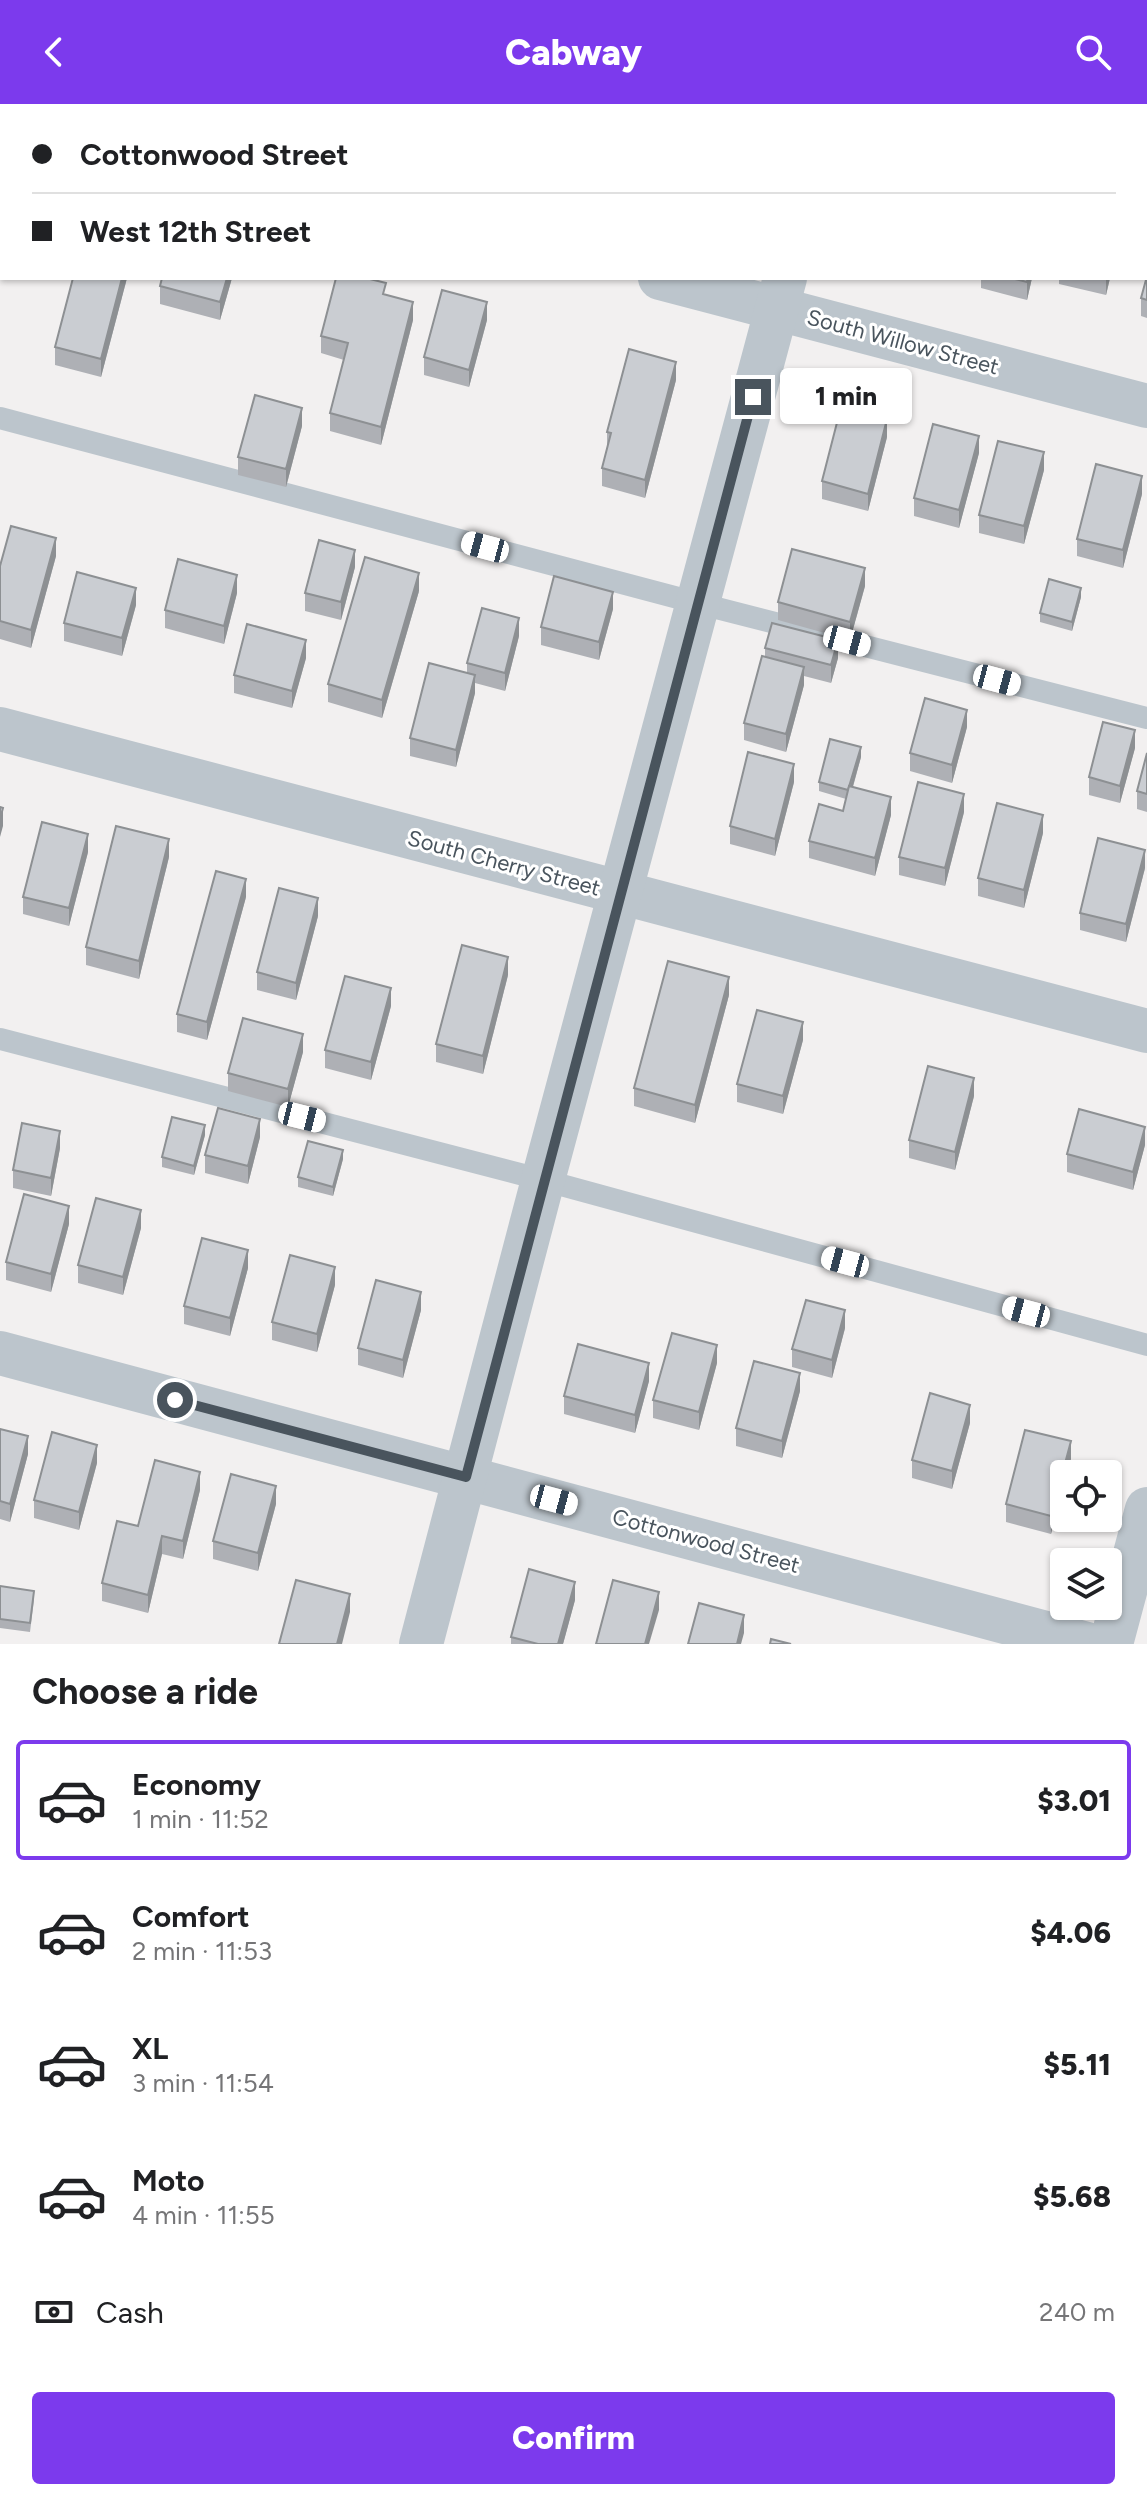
<!DOCTYPE html>
<html lang="en">
<head>
<meta charset="utf-8">
<style>
  :root { --surface:#fff; --page:#f6f6f6; --text:#202124; --muted:#757577; --line:#e0e0e0; --accent:#7c3aed }
  body { margin:0; font-family:Figtree,sans-serif; background:var(--page); color:var(--text); height:100vh; display:flex; flex-direction:column; font-size:30px; white-space:nowrap }
  * { box-sizing:border-box; margin:0 }
  p { font-size:26px; color:var(--muted) }
  .icon { flex:none; width:44px; height:44px; fill:none; stroke:currentColor; stroke-width:2; stroke-linecap:round; stroke-linejoin:round }
  .map { position:relative; height:1540px; overflow:hidden }
  .side { display:flex; flex-direction:column; background:var(--surface); flex:1 }
  .side>* { flex:none }
  .top-card { position:absolute; left:0px; top:0px; width:1148px; height:176px; box-shadow:0 2px 6px #0004; display:grid; align-content:center; height:176px; padding:0 32px; background:var(--surface) }
  .controls { position:absolute; left:1050px; top:1356px; display:grid; gap:16px }
  .controls a { display:grid; place-items:center; width:72px; height:72px; border-radius:8px; background:var(--surface); box-shadow:0 2px 6px #0004; font-size:40px }
  .end { position:absolute; width:36px; height:36px; margin:-18px; border:10px solid #49545d; background:#fff; box-shadow:0 0 0 4px #fff }
  .from { border-radius:50% }
  .bubble { position:absolute; height:56px; border-radius:8px; background:var(--surface); box-shadow:0 2px 6px #0004; font-size:26px; font-weight:800; line-height:56px; text-align:center }
  .car { position:absolute; width:24px; height:48px; margin:-24px -12px; border-radius:10px; box-shadow:0 0 6px 2px #0007; background:linear-gradient(#fff 24%,#345 0 40%,#fff 0 76%,#345 0 86%,#fff 0) }
  .top-card b { display:flex; align-items:center; gap:28px; height:76px; font-size:30px }
  .top-card b+b { border-top:2px solid var(--line) }
  .top-card i { width:20px; height:20px; background:var(--text) }
  ul { padding:0; list-style:none }
  li { display:flex; align-items:center; gap:24px; height:120px; margin:0 16px 12px; padding:0 16px; border:4px solid transparent; border-radius:8px }
  li div { flex:1 }
  li b { display:block; font-size:30px }
  li em { font-style:normal; font-weight:800 }
  li.selected { border-color:var(--accent) }
  li>.icon { width:72px; height:72px; stroke-width:1.5 }
  h2 { padding:0 32px; font-size:36px; line-height:96px }
  .pay { display:flex; align-items:center; gap:20px; height:88px; padding:0 32px; font-size:30px }
  .pay p { margin-inline-start:auto }
  .action { display:flex; gap:16px; margin-top:auto; padding:16px 32px }
  .action a { flex:1; height:92px; border-radius:8px; background:var(--accent); color:#fff; font-size:32px; font-weight:800; line-height:92px; text-align:center }
  header { display:flex; justify-content:space-between; align-items:center; height:104px; padding:0 32px; background:var(--accent); color:#fff; font-size:36px; font-weight:800 }
  .map>svg:first-child { display:block }
  .lines { fill:none; stroke-linecap:round; stroke-linejoin:round }
  .lane { stroke:#bcc5cc; stroke-width:22 }
  .street { stroke:#bcc5cc; stroke-width:44 }
  .wall { fill:#aeb0b5 }
  .shaded-wall { fill:#8d9093 }
  .building { fill:#cacdd2; stroke:#8d9093; stroke-width:2 }
  .route { stroke:#49545d; stroke-width:10 }
  .labels { text-anchor:middle; dominant-baseline:central; stroke-width:6; stroke-linejoin:round; paint-order:stroke }
  .street-label { font-size:22px; fill:#49545d; stroke:#fff }
</style>
</head>
<body>
<header><svg class="icon" aria-label="back" viewBox="0 0 24 24"><path d="M15 5l-7 7 7 7"/></svg>Cabway<svg class="icon" aria-label="search" viewBox="0 0 24 24"><circle cx="10" cy="10" r="6"/><path d="M15 15l6 6"/></svg></header>
<div class="map">
<svg width="1147" height="1540" viewBox="0 0 1147 1540">
  <rect width="100%" height="100%" fill="#f2f0f0"/>
  <g class="lines">
    <g class="lane">
      <path d="M0,314l697,185 450,115"/>
      <path d="M0,935l543,141 604,165"/>
    </g>
    <g class="street">
      <path d="M5,0l8,2"/>
      <path d="M832,2v-2"/>
      <path d="M0,113l2,-7"/>
      <path d="M660,174l487,128"/>
      <path d="M0,625l1147,302"/>
      <path d="M0,1249l1087,291"/>
      <path d="M421,1540l122,-464 242,-902"/>
      <path d="M1111,1540l36,-135"/>
    </g>
  </g>
  <g class="wall">
    <path d="M357,0h19v2h-11z"/>
    <path d="M404,0h76l-1,2h-75z"/>
    <path d="M978,0h44l-1,2h-36z"/>
    <path d="M1147,172v42l-6,-2v-18z"/>
    <path d="M127,174l-26,99 -46,-12v-18z"/>
    <path d="M162,174h70l-12,42 -60,-16v-18z"/>
    <path d="M981,174h51l-5,22 -46,-12z"/>
    <path d="M1059,174h51l-4,17 -47,-11z"/>
    <path d="M386,191l27,25 -32,125 -51,-14v-18l14,-53 -23,-7v-17z"/>
    <path d="M487,216l-18,67 -45,-12v-18z"/>
    <path d="M676,276l-31,118 -43,-12v-18l5,-19v-17z"/>
    <path d="M302,322l-16,61 -48,-12v-18z"/>
    <path d="M887,333l-19,74 -46,-12v-18z"/>
    <path d="M979,349l-20,75 -45,-12v-18z"/>
    <path d="M1044,366l-20,74 -45,-11v-18z"/>
    <path d="M1142,390l-19,74 -46,-12v-17z"/>
    <path d="M56,452l-25,92 -31,-9v-73z"/>
    <path d="M355,463l-14,53 -36,-9v-18z"/>
    <path d="M865,482l-15,54 -72,-20v-18z"/>
    <path d="M419,487l-37,127 -54,-16v-18z"/>
    <path d="M237,489l-13,51 -59,-16v-18z"/>
    <path d="M1081,493l-9,34 -32,-9v-9z"/>
    <path d="M136,501l-14,51 -58,-15v-18z"/>
    <path d="M613,505l-14,51 -58,-15v-18z"/>
    <path d="M519,532l-14,55 -30,-8v10l-19,74 -46,-11v-18l57,-65v-10z"/>
    <path d="M765,544l73,10 -7,25 -27,-7v9l-18,67 -42,-12v-17l21,-66z"/>
    <path d="M306,554l-14,50 -58,-15v-18z"/>
    <path d="M967,623l-15,56 -42,-12v-18z"/>
    <path d="M1135,644l-15,55 -31,-8v-18z"/>
    <path d="M1147,649v59l-10,-3v-18z"/>
    <path d="M861,653l-8,30 38,28 -16,61 -66,-18v-17l34,-30 3,-12 -27,-8v-9z"/>
    <path d="M794,678l-19,74 -45,-12v-18z"/>
    <path d="M964,708l-19,74 -46,-11v-18z"/>
    <path d="M1043,729l-19,75 -46,-12v-18z"/>
    <path d="M88,748l-19,74 -46,-12v-17z"/>
    <path d="M169,753l-30,122 -53,-14v-18z"/>
    <path d="M1145,764l-19,74 -46,-12v-17z"/>
    <path d="M246,793l-39,143 -30,-8v-18z"/>
    <path d="M318,812l-22,84 -39,-10v-18z"/>
    <path d="M508,871l-25,99 -47,-12v-18z"/>
    <path d="M729,891l-34,128 -61,-17v-18z"/>
    <path d="M391,902l-20,74 -46,-12v-18z"/>
    <path d="M803,936l-20,74 -46,-12v-18z"/>
    <path d="M303,948l-15,55 -60,-16v-18z"/>
    <path d="M974,992l-19,74 -46,-12v-18z"/>
    <path d="M205,1031l-11,40 -32,-8v-10z"/>
    <path d="M260,1033l-12,47 -43,-11v-18z"/>
    <path d="M1145,1041l-12,45 -66,-18v-18z"/>
    <path d="M60,1044l-9,48 -38,-8v-18z"/>
    <path d="M343,1055l-10,37 -35,-9v-10z"/>
    <path d="M69,1120l-18,68 -45,-12v-18z"/>
    <path d="M141,1124l-18,67 -45,-12v-18z"/>
    <path d="M248,1164l-18,68 -46,-12v-18z"/>
    <path d="M335,1181l-18,67 -45,-12v-18z"/>
    <path d="M421,1206l-18,68 -45,-13v-17z"/>
    <path d="M845,1224l-13,50 -40,-11v-18z"/>
    <path d="M717,1259l-18,67 -46,-12v-18z"/>
    <path d="M649,1277l-14,52 -71,-19v-18z"/>
    <path d="M800,1287l-18,67 -46,-12v-18z"/>
    <path d="M970,1319l-18,66 -40,-11v-18z"/>
    <path d="M0,1325l28,25 -18,68 -10,-3z"/>
    <path d="M1071,1355l-7,15v11l-13,49 -45,-12v-18z"/>
    <path d="M97,1359l-18,67 -45,-12v-18z"/>
    <path d="M200,1386l-17,69 -21,-5 -14,59 -46,-12v-18l36,-57z"/>
    <path d="M276,1400l-18,67 -45,-12v-18z"/>
    <path d="M0,1482l34,14 -4,32 -30,-4z"/>
    <path d="M575,1496l-12,44h-52v-7z"/>
  </g>
  <g class="shaded-wall">
    <path d="M122,174h5l-26,99v-18z"/>
    <path d="M227,174h5l-12,42v-18z"/>
    <path d="M1028,174h4l-5,22v-18z"/>
    <path d="M1106,174h4l-4,17z"/>
    <path d="M413,198v18l-32,125v-18z"/>
    <path d="M487,198v18l-18,67v-17z"/>
    <path d="M676,258v18l-31,118v-18z"/>
    <path d="M302,304v18l-16,61v-18z"/>
    <path d="M887,315v18l-19,74v-17z"/>
    <path d="M979,332v17l-20,75v-18z"/>
    <path d="M1044,348v18l-20,74v-18z"/>
    <path d="M1142,372v18l-19,74v-18z"/>
    <path d="M56,434v18l-25,92v-18z"/>
    <path d="M355,446v17l-14,53v-18z"/>
    <path d="M865,464v18l-15,54v-18z"/>
    <path d="M419,469v18l-37,127v-18z"/>
    <path d="M237,471v18l-13,51v-18z"/>
    <path d="M136,484v17l-14,51v-18z"/>
    <path d="M1081,484v9l-9,34v-9z"/>
    <path d="M613,488v17l-14,51v-18z"/>
    <path d="M519,514v18l-14,55v-18z"/>
    <path d="M306,536v18l-14,50v-17z"/>
    <path d="M838,536v18l-7,25v-18z"/>
    <path d="M804,563v18l-18,67v-18z"/>
    <path d="M475,571v18l-19,74v-17z"/>
    <path d="M967,606v17l-15,56v-18z"/>
    <path d="M1135,626v18l-15,55v-17z"/>
    <path d="M861,643v10l-12,43v-10z"/>
    <path d="M794,660v18l-19,74v-17z"/>
    <path d="M964,690v18l-19,74v-18z"/>
    <path d="M891,693v18l-16,61v-18z"/>
    <path d="M3,704v18l-3,11v-18z"/>
    <path d="M1043,711v18l-19,75v-18z"/>
    <path d="M88,730v18l-19,74v-18z"/>
    <path d="M169,735v18l-30,122v-18z"/>
    <path d="M1145,746v18l-19,74v-18z"/>
    <path d="M246,775v18l-39,143v-18z"/>
    <path d="M318,794v18l-22,84v-17z"/>
    <path d="M508,853v18l-25,99v-18z"/>
    <path d="M729,873v18l-34,128v-18z"/>
    <path d="M391,884v18l-20,74v-18z"/>
    <path d="M803,918v18l-20,74v-18z"/>
    <path d="M303,930v18l-15,55v-18z"/>
    <path d="M974,974v18l-19,74v-18z"/>
    <path d="M260,1015v18l-12,47v-18z"/>
    <path d="M205,1021v10l-11,40v-9z"/>
    <path d="M1145,1023v18l-12,45v-18z"/>
    <path d="M60,1027v17l-9,48v-18z"/>
    <path d="M343,1046v9l-10,37v-9z"/>
    <path d="M69,1102v18l-18,68v-18z"/>
    <path d="M141,1106v18l-18,67v-18z"/>
    <path d="M248,1146v18l-18,68v-18z"/>
    <path d="M335,1163v18l-18,67v-18z"/>
    <path d="M421,1188v18l-18,68v-18z"/>
    <path d="M845,1206v18l-13,50v-18z"/>
    <path d="M717,1241v18l-18,67v-18z"/>
    <path d="M649,1259v18l-14,52v-18z"/>
    <path d="M800,1269v18l-18,67v-17z"/>
    <path d="M970,1301v18l-18,66v-18z"/>
    <path d="M28,1332v18l-18,68v-18z"/>
    <path d="M1071,1337v18l-4,15h-3v11l-13,49v-18z"/>
    <path d="M97,1341v18l-18,67v-18z"/>
    <path d="M200,1368v18l-17,69v-18z"/>
    <path d="M276,1382v18l-18,67v-18z"/>
    <path d="M162,1432v18l-14,59v-18z"/>
    <path d="M575,1478v18l-12,44h-5z"/>
    <path d="M659,1488v18l-10,34h-4z"/>
    <path d="M350,1490v18l-8,32h-5z"/>
    <path d="M744,1511v18l-3,11h-4z"/>
  </g>
  <g class="building">
    <path d="M422,0h53v2h-45z"/>
    <path d="M486,0h82l-1,2h-82z"/>
    <path d="M1147,172v24l-6,-2z"/>
    <path d="M73,174h49l-21,81 -46,-12z"/>
    <path d="M162,174h65l-7,24 -60,-16z"/>
    <path d="M336,174h30l20,5 -3,11 30,8 -32,125 -51,-14 18,-70 -27,-7z"/>
    <path d="M1011,174h17l-1,4z"/>
    <path d="M442,186l45,12 -18,68 -45,-13z"/>
    <path d="M629,245l47,13 -31,118 -43,-12 9,-35 -4,-1z"/>
    <path d="M255,291l47,13 -16,61 -48,-12z"/>
    <path d="M841,303l46,12 -19,75 -46,-13z"/>
    <path d="M933,320l46,12 -20,74 -45,-12z"/>
    <path d="M998,337l46,11 -20,74 -45,-11z"/>
    <path d="M1096,360l46,12 -19,74 -46,-11z"/>
    <path d="M11,422l45,12 -25,92 -31,-9v-55z"/>
    <path d="M319,436l36,10 -14,52 -36,-9z"/>
    <path d="M792,445l73,19 -15,54 -72,-20z"/>
    <path d="M365,453l54,16 -37,127 -54,-16z"/>
    <path d="M178,455l59,16 -13,51 -59,-16z"/>
    <path d="M77,468l59,16 -14,50 -58,-15z"/>
    <path d="M554,472l59,16 -14,50 -58,-15z"/>
    <path d="M1049,475l32,9 -9,34 -32,-9z"/>
    <path d="M482,504l37,10 -14,55 -38,-10z"/>
    <path d="M772,519l66,17 -7,25 -66,-17z"/>
    <path d="M247,520l59,16 -14,51 -58,-16z"/>
    <path d="M762,552l42,11 -18,67 -42,-11z"/>
    <path d="M429,559l46,12 -19,75 -46,-12z"/>
    <path d="M925,594l42,12 -15,55 -42,-12z"/>
    <path d="M1103,618l32,8 -15,56 -31,-9z"/>
    <path d="M830,635l31,8 -13,43 -29,-8z"/>
    <path d="M748,648l46,12 -19,75 -45,-13z"/>
    <path d="M1147,649v41l-10,-3z"/>
    <path d="M918,678l46,12 -19,74 -46,-11z"/>
    <path d="M849,682l42,11 -16,61 -66,-17 10,-37 24,7z"/>
    <path d="M997,699l46,12 -19,75 -46,-12z"/>
    <path d="M0,703l3,1 -3,11z"/>
    <path d="M42,718l46,12 -19,74 -46,-11z"/>
    <path d="M116,722l53,13 -30,122 -53,-14z"/>
    <path d="M1098,734l47,12 -19,74 -46,-11z"/>
    <path d="M216,767l30,8 -39,143 -30,-8z"/>
    <path d="M279,784l39,10 -22,85 -39,-11z"/>
    <path d="M462,841l46,12 -25,99 -47,-12z"/>
    <path d="M668,857l61,16 -34,128 -61,-17z"/>
    <path d="M345,872l46,12 -20,74 -46,-12z"/>
    <path d="M757,906l46,12 -20,74 -46,-12z"/>
    <path d="M243,914l60,16 -15,55 -60,-16z"/>
    <path d="M928,962l46,12 -19,74 -46,-12z"/>
    <path d="M218,1004l42,11 -12,47 -43,-11z"/>
    <path d="M1079,1005l66,18 -12,45 -66,-18z"/>
    <path d="M172,1013l33,8 -11,41 -32,-9z"/>
    <path d="M22,1019l38,8 -9,47 -38,-8z"/>
    <path d="M308,1037l35,9 -10,37 -35,-10z"/>
    <path d="M24,1090l45,12 -18,68 -45,-12z"/>
    <path d="M96,1094l45,12 -18,67 -45,-12z"/>
    <path d="M202,1134l46,12 -18,68 -46,-12z"/>
    <path d="M290,1151l45,12 -18,67 -45,-12z"/>
    <path d="M376,1176l45,12 -18,68 -45,-12z"/>
    <path d="M806,1196l39,10 -13,50 -40,-11z"/>
    <path d="M672,1229l45,12 -18,67 -46,-12z"/>
    <path d="M578,1240l71,19 -14,52 -71,-19z"/>
    <path d="M754,1257l46,12 -18,68 -46,-13z"/>
    <path d="M930,1289l40,12 -18,66 -40,-11z"/>
    <path d="M0,1325l28,7 -18,68 -10,-3z"/>
    <path d="M1025,1326l46,11 -20,75 -45,-12z"/>
    <path d="M52,1328l45,13 -18,67 -45,-12z"/>
    <path d="M155,1356l45,12 -17,69 -21,-5 -14,59 -46,-12 15,-62 21,5z"/>
    <path d="M231,1370l45,12 -18,67 -45,-12z"/>
    <path d="M529,1465l46,13 -17,62h-20l-27,-7z"/>
    <path d="M296,1476l54,14 -13,50h-58z"/>
    <path d="M613,1476l46,12 -14,52h-49z"/>
    <path d="M0,1482l34,5 -4,32 -30,-4z"/>
    <path d="M699,1499l45,12 -7,29h-49z"/>
    <path d="M771,1535l20,5h-21z"/>
  </g>
  <g class="lines">
    <path class="route" d="M175,1296l291,77 287,-1080"/>
  </g>
  <g class="labels">
    <g class="street-label">
      <text transform="translate(903 238) rotate(15)">South Willow Street</text>
      <text transform="translate(504 759) rotate(15)">South Cherry Street</text>
      <text transform="translate(706 1437) rotate(15)">Cottonwood Street</text>
    </g>
  </g>
</svg>
<div class="controls">
<a><svg class="icon" aria-label="locate" viewBox="0 0 24 24"><circle cx="12" cy="12" r="6"/><path d="M12 2v4M12 18v4M2 12h4M18 12h4"/></svg></a>
<a><svg class="icon" aria-label="layers" viewBox="0 0 24 24"><path d="M12 4l9 5-9 5-9-5zM3 14l9 5 9-5"/></svg></a>
</div>
<i class="end from" style="left:175px;top:1296px"></i>
<i class="end" style="left:753px;top:293px"></i>
<div class="bubble" style="left:780px;top:264px;width:132px">1 min</div>
<i class="car" style="left:485px;top:443px;rotate:285deg"></i>
<i class="car" style="left:847px;top:537px;rotate:105deg"></i>
<i class="car" style="left:997px;top:576px;rotate:105deg"></i>
<i class="car" style="left:302px;top:1013px;rotate:104deg"></i>
<i class="car" style="left:845px;top:1158px;rotate:285deg"></i>
<i class="car" style="left:1026px;top:1208px;rotate:285deg"></i>
<i class="car" style="left:554px;top:1396px;rotate:105deg"></i>
<div class="top-card">
<b><i class="from"></i>Cottonwood Street</b>
<b><i></i>West 12th Street</b>
</div>
</div>
<section class="side">
<h2>Choose a ride</h2>
<ul>
<li class="selected"><svg class="icon" aria-label="car" viewBox="0 0 24 24"><path d="M5 17H2v-5l4-1 3-4h7l3 4 3 1v5h-3M9 17h6M6 11h13"/><circle cx="7" cy="17" r="2"/><circle cx="17" cy="17" r="2"/></svg><div><b>Economy</b><p>1 min · 11:52</p></div><em>$3.01</em></li>
<li><svg class="icon" aria-label="car" viewBox="0 0 24 24"><path d="M5 17H2v-5l4-1 3-4h7l3 4 3 1v5h-3M9 17h6M6 11h13"/><circle cx="7" cy="17" r="2"/><circle cx="17" cy="17" r="2"/></svg><div><b>Comfort</b><p>2 min · 11:53</p></div><em>$4.06</em></li>
<li><svg class="icon" aria-label="car" viewBox="0 0 24 24"><path d="M5 17H2v-5l4-1 3-4h7l3 4 3 1v5h-3M9 17h6M6 11h13"/><circle cx="7" cy="17" r="2"/><circle cx="17" cy="17" r="2"/></svg><div><b>XL</b><p>3 min · 11:54</p></div><em>$5.11</em></li>
<li><svg class="icon" aria-label="car" viewBox="0 0 24 24"><path d="M5 17H2v-5l4-1 3-4h7l3 4 3 1v5h-3M9 17h6M6 11h13"/><circle cx="7" cy="17" r="2"/><circle cx="17" cy="17" r="2"/></svg><div><b>Moto</b><p>4 min · 11:55</p></div><em>$5.68</em></li>
</ul>
<div class="pay"><svg class="icon" aria-label="cash" viewBox="0 0 24 24"><path d="M3 7h18v10H3z"/><circle cx="12" cy="12" r="2"/></svg>Cash<p>240 m</p></div>
<div class="action"><a>Confirm</a></div>
</section>
</body>
</html>
